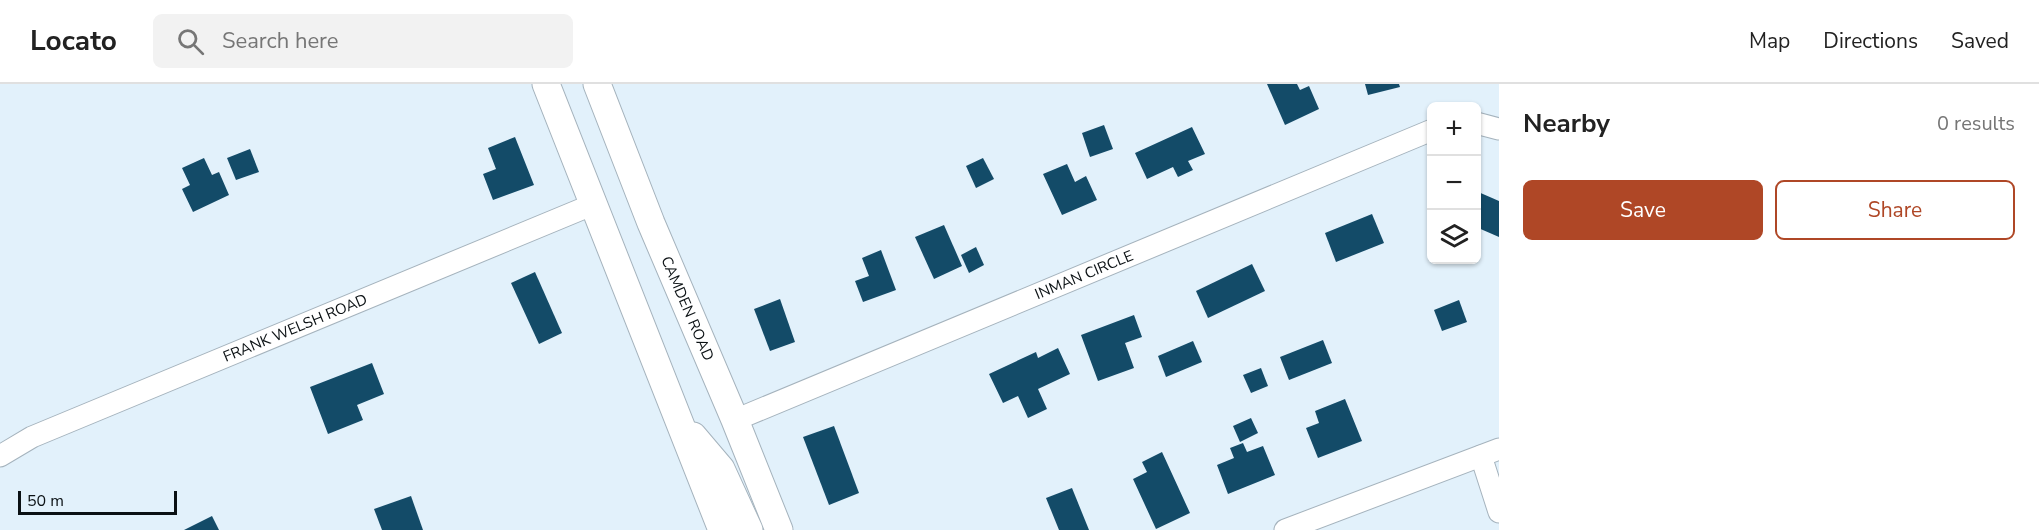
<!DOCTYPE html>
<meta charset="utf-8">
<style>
body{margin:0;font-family:"Nunito Sans",sans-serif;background:#f2f2f2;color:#222}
.controls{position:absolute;right:18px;top:18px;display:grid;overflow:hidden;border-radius:9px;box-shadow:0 2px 4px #0004}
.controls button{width:54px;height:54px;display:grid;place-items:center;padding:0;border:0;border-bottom:2px solid #e0e0e0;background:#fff;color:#222;font:30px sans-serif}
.scale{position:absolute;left:18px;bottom:15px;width:159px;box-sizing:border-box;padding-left:6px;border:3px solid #0b1114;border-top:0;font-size:16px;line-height:21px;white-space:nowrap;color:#0b1114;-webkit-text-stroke:4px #e2f1fb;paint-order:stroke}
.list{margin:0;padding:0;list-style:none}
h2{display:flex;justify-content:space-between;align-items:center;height:78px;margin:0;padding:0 24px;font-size:26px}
h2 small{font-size:20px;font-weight:400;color:#767676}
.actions{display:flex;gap:12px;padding:18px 24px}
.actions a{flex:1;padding:14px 0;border:2px solid #af4726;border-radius:9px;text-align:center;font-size:21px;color:#af4726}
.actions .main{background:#af4726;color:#fff}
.icon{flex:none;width:33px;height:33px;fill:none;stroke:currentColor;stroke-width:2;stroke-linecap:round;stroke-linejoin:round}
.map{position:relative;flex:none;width:1499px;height:446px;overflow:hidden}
header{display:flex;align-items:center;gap:36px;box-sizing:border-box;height:84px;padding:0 30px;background:#fff;border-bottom:2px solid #e0e0e0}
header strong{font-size:28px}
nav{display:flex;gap:33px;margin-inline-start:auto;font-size:21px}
.search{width:420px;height:54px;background:#f2f2f2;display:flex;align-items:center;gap:15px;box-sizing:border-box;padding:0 21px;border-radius:9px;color:#767676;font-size:22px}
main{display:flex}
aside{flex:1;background:#fff}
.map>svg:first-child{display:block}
</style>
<header>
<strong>Locato</strong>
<div class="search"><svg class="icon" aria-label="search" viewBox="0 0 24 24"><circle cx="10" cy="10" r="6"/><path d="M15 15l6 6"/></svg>Search here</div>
<nav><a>Map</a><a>Directions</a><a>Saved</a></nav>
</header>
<main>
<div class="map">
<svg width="1499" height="446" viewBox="0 0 1499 446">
<rect width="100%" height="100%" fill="#e2f1fb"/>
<g fill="#134b68">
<polygon points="1267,0 1297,0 1300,6 1309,2 1319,25 1285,41"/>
<polygon points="1365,0 1399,0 1400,3 1368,11"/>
<polygon points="1104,41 1113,65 1090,73 1082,49"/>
<polygon points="1192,43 1205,70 1188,77 1193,86 1178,93 1173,83 1147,95 1135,69"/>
<polygon points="515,53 534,101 493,116 483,90 496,85 488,64"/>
<polygon points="250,65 259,88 236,96 227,74"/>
<polygon points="204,74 212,91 219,88 229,111 193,128 182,105 190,101 182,84"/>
<polygon points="983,74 994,95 976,104 966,82"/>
<polygon points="1067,80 1075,98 1086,92 1097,116 1062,131 1043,90"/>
<polygon points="1476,107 1499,117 1499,153 1476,143"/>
<polygon points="1372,130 1384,159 1336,178 1325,149"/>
<polygon points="944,141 962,182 934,195 915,153"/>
<polygon points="976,163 984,181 969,189 961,171"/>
<polygon points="881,166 896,206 863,218 855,197 869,192 862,174"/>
<polygon points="1252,180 1265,207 1208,234 1196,207"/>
<polygon points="535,188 562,249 539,260 511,199"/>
<polygon points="780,215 795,258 770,267 754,225"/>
<polygon points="1459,216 1467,238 1442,247 1434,226"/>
<polygon points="1134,231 1142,253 1125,259 1134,284 1098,297 1081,251"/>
<polygon points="1323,256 1332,279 1289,296 1280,273"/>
<polygon points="1193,257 1202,278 1166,293 1158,272"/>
<polygon points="1058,264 1070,290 1038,305 1047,325 1028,334 1018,312 1003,319 989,290 1036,268 1038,274"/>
<polygon points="372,279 384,310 357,321 363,336 328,350 310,303"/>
<polygon points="1261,284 1268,302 1251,309 1243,291"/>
<polygon points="1345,315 1362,357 1318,374 1306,344 1319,339 1315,327"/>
<polygon points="1251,334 1258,349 1240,358 1233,342"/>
<polygon points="834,342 859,409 829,421 803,353"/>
<polygon points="1243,359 1247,368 1263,362 1275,391 1228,410 1217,381 1234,374 1230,364"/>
<polygon points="1162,368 1190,429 1156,445 1133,395 1147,388 1142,378"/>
<polygon points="1072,404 1089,446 1059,446 1046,414"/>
<polygon points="411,412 423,446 382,446 374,425"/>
<polygon points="212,432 219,446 184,446"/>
</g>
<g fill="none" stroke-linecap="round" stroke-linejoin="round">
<g stroke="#a5b3bd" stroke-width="23">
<g id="minor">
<polyline points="1476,39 1499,45"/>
<path id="s1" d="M 735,336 L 1432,46"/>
<path id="s2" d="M 0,372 L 32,353 L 594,120"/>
<polyline points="1481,372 1499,428"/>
<polyline points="1285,446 1499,365"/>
</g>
</g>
<g stroke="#a5b3bd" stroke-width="29">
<g id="major">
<polyline points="546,0 722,446"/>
<path id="s3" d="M 597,0 L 651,139 L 735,336 L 779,446"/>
<polyline points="693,352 721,385 749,446"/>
</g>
</g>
<use href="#minor" stroke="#fff" stroke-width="21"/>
<use href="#major" stroke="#fff" stroke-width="27"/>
</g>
<g text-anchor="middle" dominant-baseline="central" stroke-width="6" stroke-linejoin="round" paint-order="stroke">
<g font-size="15" fill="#0b1114" stroke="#e2f1fb">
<text stroke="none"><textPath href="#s1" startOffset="378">INMAN CIRCLE</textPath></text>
<text stroke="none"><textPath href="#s3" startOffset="242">CAMDEN ROAD</textPath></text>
<text stroke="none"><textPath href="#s2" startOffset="322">FRANK WELSH ROAD</textPath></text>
</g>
</g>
</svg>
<div class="controls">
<button>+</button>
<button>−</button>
<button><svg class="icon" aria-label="layers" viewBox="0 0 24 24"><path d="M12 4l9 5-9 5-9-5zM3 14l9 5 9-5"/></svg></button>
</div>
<div class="scale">50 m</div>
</div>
<aside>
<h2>Nearby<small>0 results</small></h2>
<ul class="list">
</ul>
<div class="actions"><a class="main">Save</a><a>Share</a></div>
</aside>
</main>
